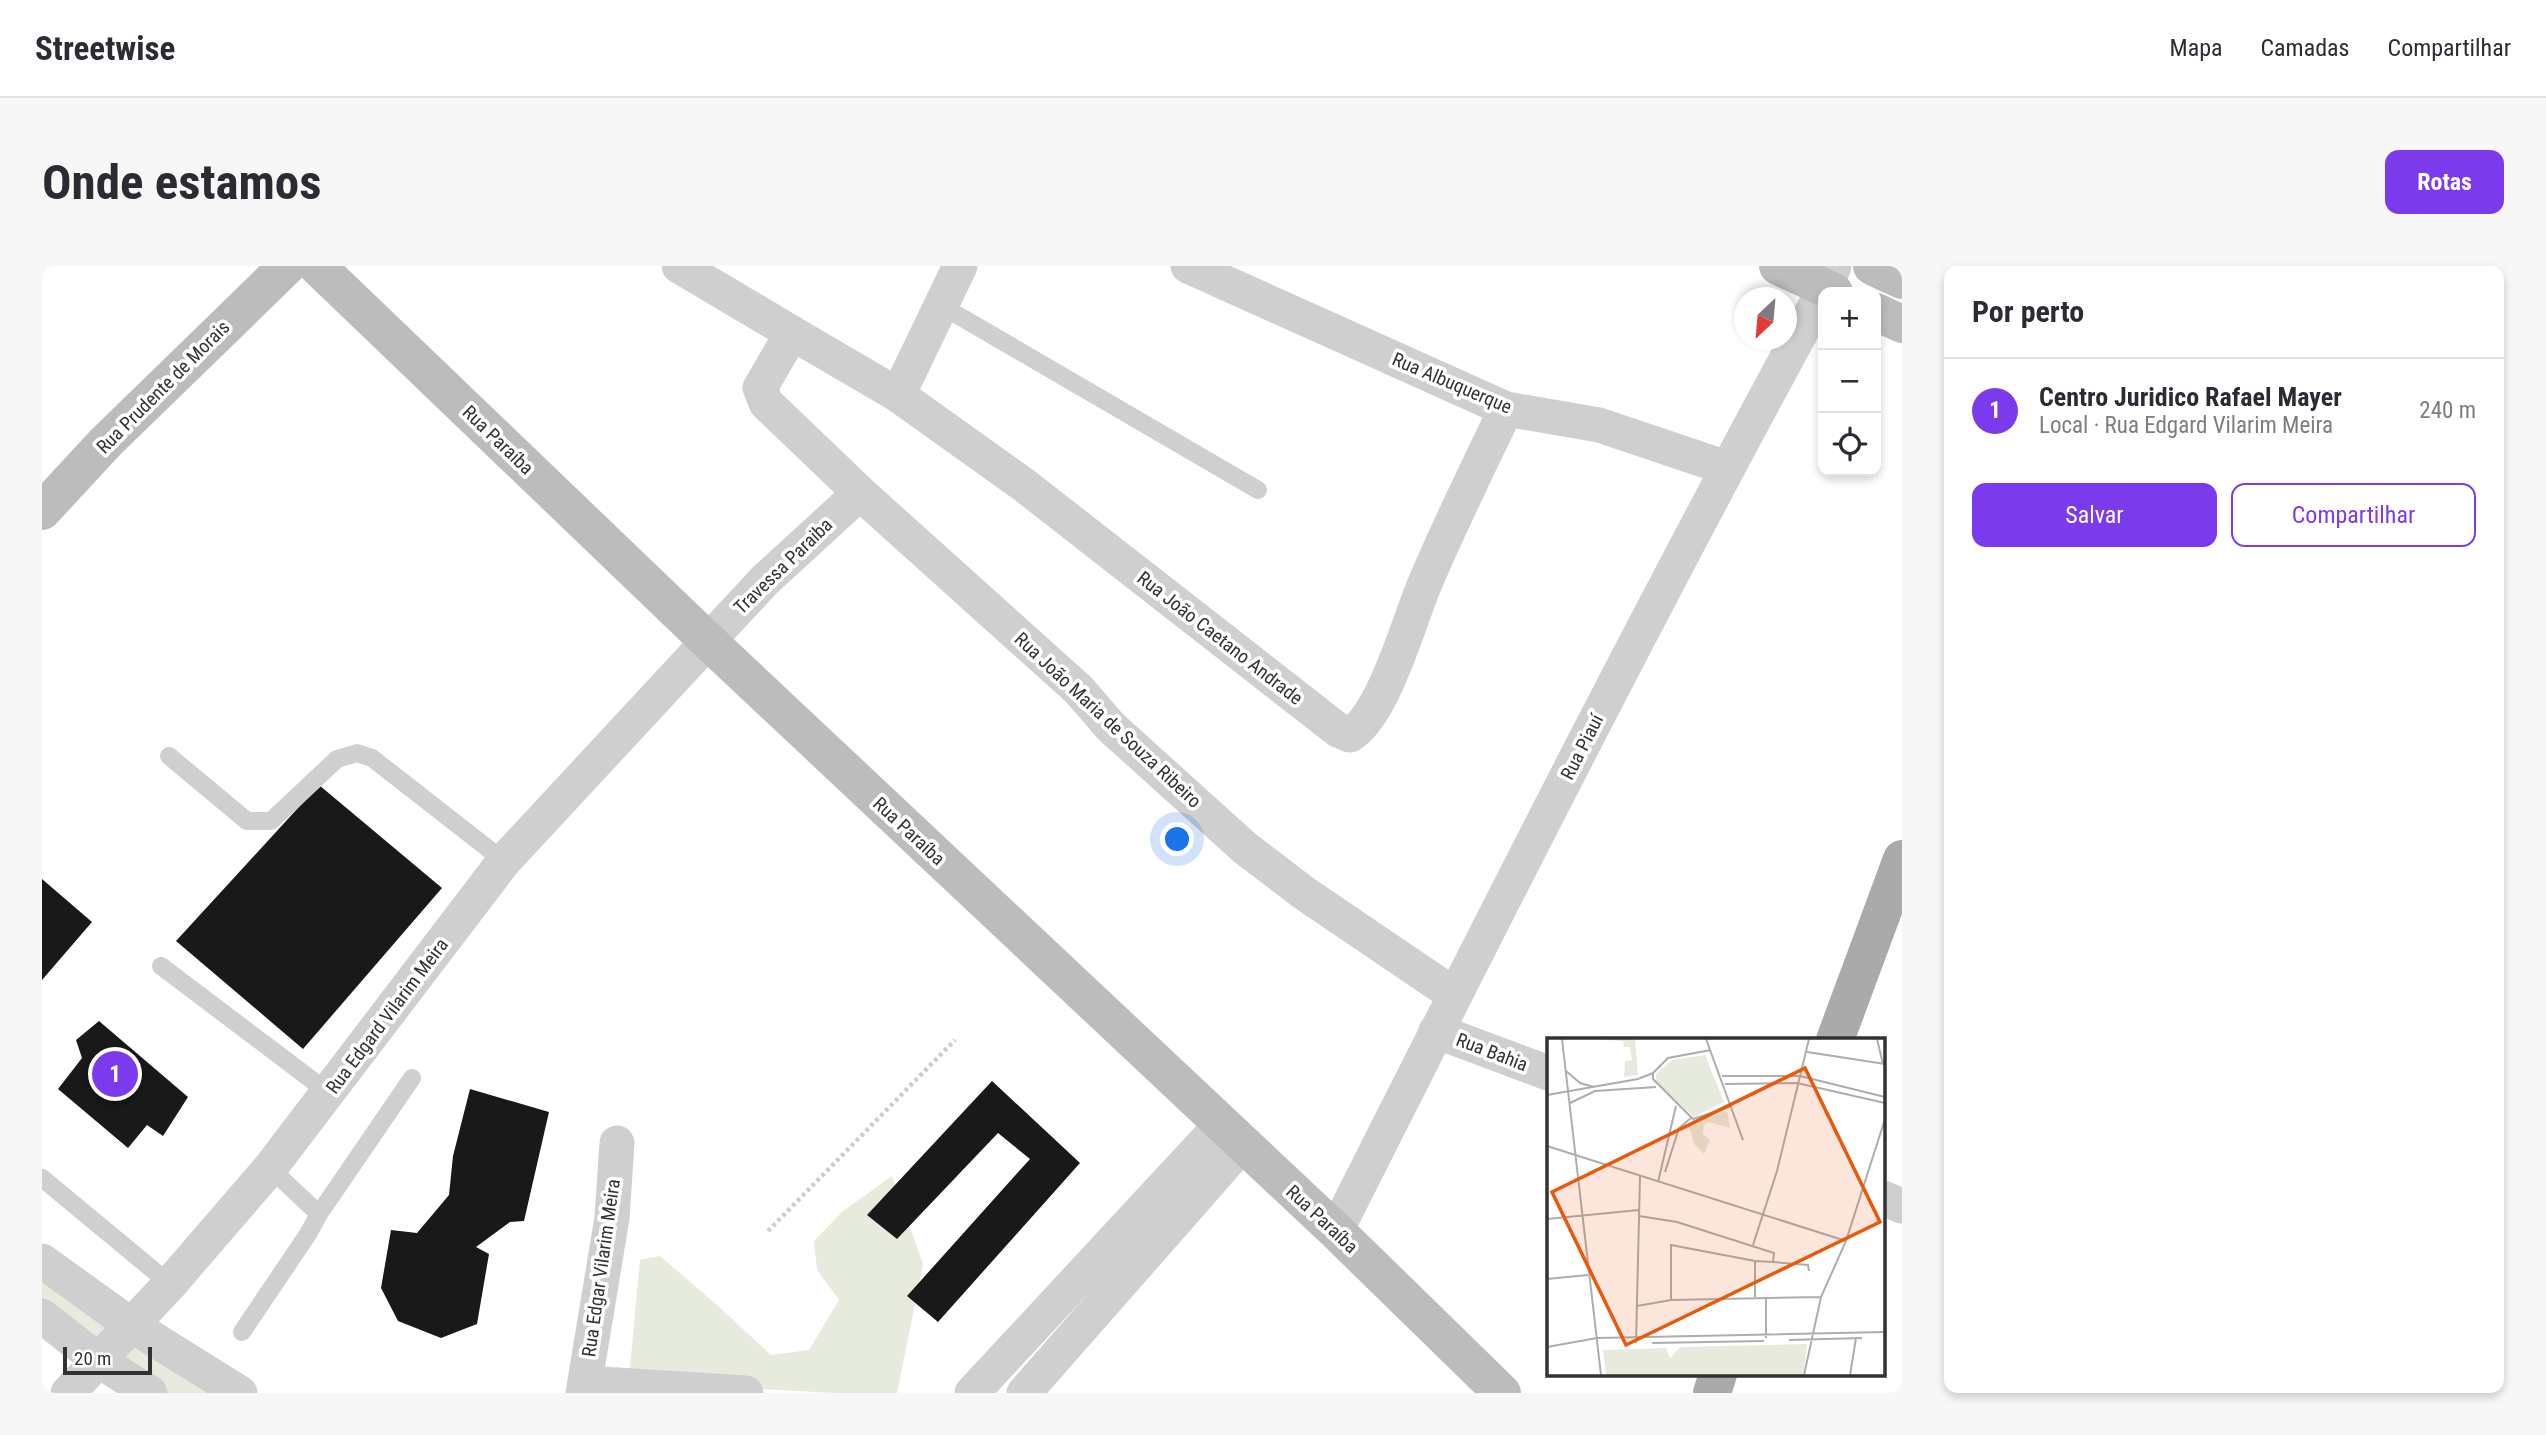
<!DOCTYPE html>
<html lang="pt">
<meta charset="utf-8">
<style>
body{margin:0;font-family:"Roboto Condensed",sans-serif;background:#f7f7f7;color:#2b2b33}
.controls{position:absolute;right:21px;top:21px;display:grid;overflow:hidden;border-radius:14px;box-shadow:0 4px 10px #0003}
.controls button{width:63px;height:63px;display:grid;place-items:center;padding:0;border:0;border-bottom:2px solid #e1e1e2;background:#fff;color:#2b2b33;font:35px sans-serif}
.compass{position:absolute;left:1692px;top:21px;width:63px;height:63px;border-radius:50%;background:#fff;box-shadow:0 4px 10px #0003;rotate:206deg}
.scale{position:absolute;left:21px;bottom:18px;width:89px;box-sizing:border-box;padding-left:7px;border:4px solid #323232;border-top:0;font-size:19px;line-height:24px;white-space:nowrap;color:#323232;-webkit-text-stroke:5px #fff;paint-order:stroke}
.you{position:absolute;left:1136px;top:574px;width:24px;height:24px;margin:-18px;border:5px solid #fff;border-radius:50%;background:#1a73e8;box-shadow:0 0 0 10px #1a73e833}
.badge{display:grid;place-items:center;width:46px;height:46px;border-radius:50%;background:#7c3aed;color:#fff;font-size:23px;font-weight:700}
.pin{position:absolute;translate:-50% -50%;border:4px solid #fff;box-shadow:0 2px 7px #0006}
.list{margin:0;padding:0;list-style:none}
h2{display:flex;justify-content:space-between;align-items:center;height:91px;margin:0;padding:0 28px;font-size:30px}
h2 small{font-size:23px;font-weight:400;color:#7c7c81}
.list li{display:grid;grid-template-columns:46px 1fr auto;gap:21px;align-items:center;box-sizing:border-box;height:105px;padding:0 28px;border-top:2px solid #e1e1e2}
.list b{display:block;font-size:26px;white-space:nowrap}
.list p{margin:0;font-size:23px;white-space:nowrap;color:#7c7c81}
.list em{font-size:23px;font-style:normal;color:#7c7c81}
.actions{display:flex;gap:14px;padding:21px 28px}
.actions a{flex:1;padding:16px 0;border:2px solid #7c3aed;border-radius:14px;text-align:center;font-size:24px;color:#7c3aed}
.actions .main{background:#7c3aed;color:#fff}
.icon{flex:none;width:38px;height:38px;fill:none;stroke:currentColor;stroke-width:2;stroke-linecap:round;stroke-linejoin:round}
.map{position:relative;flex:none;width:1860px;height:1127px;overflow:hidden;border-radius:14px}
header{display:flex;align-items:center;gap:42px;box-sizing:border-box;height:98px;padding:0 35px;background:#fff;border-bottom:2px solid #e1e1e2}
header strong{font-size:33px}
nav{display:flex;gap:38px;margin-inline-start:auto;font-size:24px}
.intro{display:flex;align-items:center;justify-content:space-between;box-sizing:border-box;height:168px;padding:0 42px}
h1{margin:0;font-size:49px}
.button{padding:18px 32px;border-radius:14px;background:#7c3aed;color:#fff;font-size:24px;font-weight:700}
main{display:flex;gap:42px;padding:0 42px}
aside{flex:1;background:#fff;border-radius:14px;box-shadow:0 4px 10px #0003}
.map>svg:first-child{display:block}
</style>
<header>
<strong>Streetwise</strong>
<nav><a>Mapa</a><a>Camadas</a><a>Compartilhar</a></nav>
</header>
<div class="intro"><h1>Onde estamos</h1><a class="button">Rotas</a></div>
<main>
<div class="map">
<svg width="1860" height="1127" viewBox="0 0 1860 1127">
<rect width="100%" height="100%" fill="#fff"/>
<g fill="#e6ebdd">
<polygon points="850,910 881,998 855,1127 792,1127 609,1117 592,1113 588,1101 598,994 618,990 675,1039 729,1089 767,1084 797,1034 775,1004 772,975 801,945"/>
<polygon points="0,1005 76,1063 58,1079 0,1033"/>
<polygon points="89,1069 186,1127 123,1127 66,1090"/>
</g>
<g fill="#191919">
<polygon points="277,519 400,622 261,783 134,675"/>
<polygon points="0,613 50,656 0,714"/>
<polygon points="57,755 146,831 121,870 105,859 86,882 16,823 40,792 34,774"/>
<polygon points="950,815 1038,897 896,1056 865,1030 988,893 956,867 855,973 825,949"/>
<polygon points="428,823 507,846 482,955 468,956 434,981 447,988 435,1058 399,1072 356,1055 339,1022 349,964 375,967 407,929 411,890"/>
</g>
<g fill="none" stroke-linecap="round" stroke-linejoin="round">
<polyline stroke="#ccc" stroke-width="4.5" stroke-dasharray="3.5 3.5" stroke-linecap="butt" points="726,965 913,774"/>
<g stroke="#cfcfcf" stroke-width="18">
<polyline points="900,40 1216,224"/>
<polyline points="127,490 205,555 229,555 295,493 315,487 330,492 462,595"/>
<polyline points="119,700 287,827"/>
<polyline points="0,912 128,1018"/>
<polyline points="277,948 370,812"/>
<polyline points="200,1066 266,968 277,948 228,902"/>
</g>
<g stroke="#cfcfcf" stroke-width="35">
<polyline points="637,0 750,67"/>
<polyline points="1146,0 1464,143 1557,159 1685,202"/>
<polyline points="856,129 918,0"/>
<path d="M 1411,728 L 1262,627 L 1203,582 L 1069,461 L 1037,424 L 818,227 L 724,137 L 718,122 L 750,67 L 856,129 L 982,219 L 1296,464 L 1308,469 C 1341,449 1366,359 1381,322 C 1406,262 1436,202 1464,143"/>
<polyline points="1394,765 1506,807"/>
<polyline points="1841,932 1860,940"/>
<path d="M 1294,965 C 1453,649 1613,333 1783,22 L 1792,0"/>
<polyline points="0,995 89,1059 198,1127"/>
<polyline points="0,1050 56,1094 108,1127"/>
<polyline points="543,1117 704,1127"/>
<polyline points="26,1127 128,1018 228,902 462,595 723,314 818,227"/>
<polyline points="541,1127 570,952 575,877"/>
<polyline points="930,1127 1179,859"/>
<polyline points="982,1127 1200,879"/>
</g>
<g stroke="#bcbcbc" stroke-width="38">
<polyline points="275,0 666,375 1294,965 1460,1127"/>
<polyline points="1736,0 1792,26"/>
<polyline points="1830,0 1860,14"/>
<polyline points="1834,46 1860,58"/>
<polyline points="0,245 64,176 245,0"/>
</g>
<g stroke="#aaa" stroke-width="38">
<polyline points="1793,774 1860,593"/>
<polyline points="1670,1127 1676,1108"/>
</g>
</g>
<g text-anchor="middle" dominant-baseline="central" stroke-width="7" stroke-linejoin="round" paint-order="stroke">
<g font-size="19" fill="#323232" stroke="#fff">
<text transform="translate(1410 117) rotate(23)">Rua Albuquerque</text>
<text transform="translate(121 121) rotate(-45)">Rua Prudente de Morais</text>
<text transform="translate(456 174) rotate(44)">Rua Paraíba</text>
<text transform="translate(741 300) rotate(-44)">Travessa Paraiba</text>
<text transform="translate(1178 372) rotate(38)">Rua João Caetano Andrade</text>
<text transform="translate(1066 454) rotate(43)">Rua João Maria de Souza Ribeiro</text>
<text transform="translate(1540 481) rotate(-63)">Rua Piauí</text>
<text transform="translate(867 565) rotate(43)">Rua Paraíba</text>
<text transform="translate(345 750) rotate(-53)">Rua Edgard Vilarim Meira</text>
<text transform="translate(1450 786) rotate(21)">Rua Bahia</text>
<text transform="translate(1280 953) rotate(43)">Rua Paraíba</text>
<text transform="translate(559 1002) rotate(-82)">Rua Edgar Vilarim Meira</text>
</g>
</g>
<g transform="translate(1505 772)">
<rect width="338" height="338" fill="#fff"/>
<path d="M 47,1 L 88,1 L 91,37 L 77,39 L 78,23 L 85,22 L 83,9 L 77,9 L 76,3 ZM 158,17 L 177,64 L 147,79 L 109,44 L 109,36 L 125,22 ZM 180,73 L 183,90 L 161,84 L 157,87 L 156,96 L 163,102 L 157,116 L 147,106 L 141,85 ZM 260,306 L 256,337 L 59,337 L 56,312 L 119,310 L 123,320 L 133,309 Z" fill="#e6ebdd"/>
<path fill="none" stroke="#adadad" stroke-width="2" d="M 15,1 L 54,337M 159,1 L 196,102M 330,1 L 336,26M 164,12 L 121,20 L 106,35 L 106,41 L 146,81 L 185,68M 260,14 L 338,26M 19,33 L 33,45 L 47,49M 175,38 L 253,38 L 338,59M 178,46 L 250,45 L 338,65M 0,57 L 91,41 L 106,35M 23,65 L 48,53 L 109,49M 0,108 L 299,203M 118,134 L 132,90 L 144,80M 111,144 L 129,68M 92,178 L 130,184 L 227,215 L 226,224 L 208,223 L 124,207 L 124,262M 0,181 L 92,172M 206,207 L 230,133 L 262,1M 208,223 L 208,259M 226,224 L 261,227 L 262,233M 0,241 L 41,237M 219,259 L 219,300M 90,268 L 124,262 L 274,259M 242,302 L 315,300M 89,305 L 93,138M 105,305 L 217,303M 0,309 L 50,300 L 338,294M 257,337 L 274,259 L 299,203 L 338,81M 303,337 L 309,300"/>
<path fill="#e8590c" fill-opacity="0.15" stroke="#e8590c" stroke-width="3.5" d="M 258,30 L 333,184 L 79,307 L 5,154 Z"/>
<rect width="338" height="338" fill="none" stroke="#323232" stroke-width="3.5"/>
</g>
</svg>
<div class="controls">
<button>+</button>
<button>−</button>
<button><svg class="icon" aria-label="locate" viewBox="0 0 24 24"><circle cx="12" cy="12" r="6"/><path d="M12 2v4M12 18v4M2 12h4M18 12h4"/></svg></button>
</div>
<svg class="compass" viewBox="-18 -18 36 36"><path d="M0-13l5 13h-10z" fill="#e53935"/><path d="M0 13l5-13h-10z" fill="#7c7c81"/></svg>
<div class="scale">20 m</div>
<div class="you"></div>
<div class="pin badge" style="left:73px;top:808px">1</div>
</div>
<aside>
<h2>Por perto<small></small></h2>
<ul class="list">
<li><span class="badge">1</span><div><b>Centro Juridico Rafael Mayer</b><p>Local · Rua Edgard Vilarim Meira</p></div><em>240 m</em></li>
</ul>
<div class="actions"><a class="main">Salvar</a><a>Compartilhar</a></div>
</aside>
</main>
